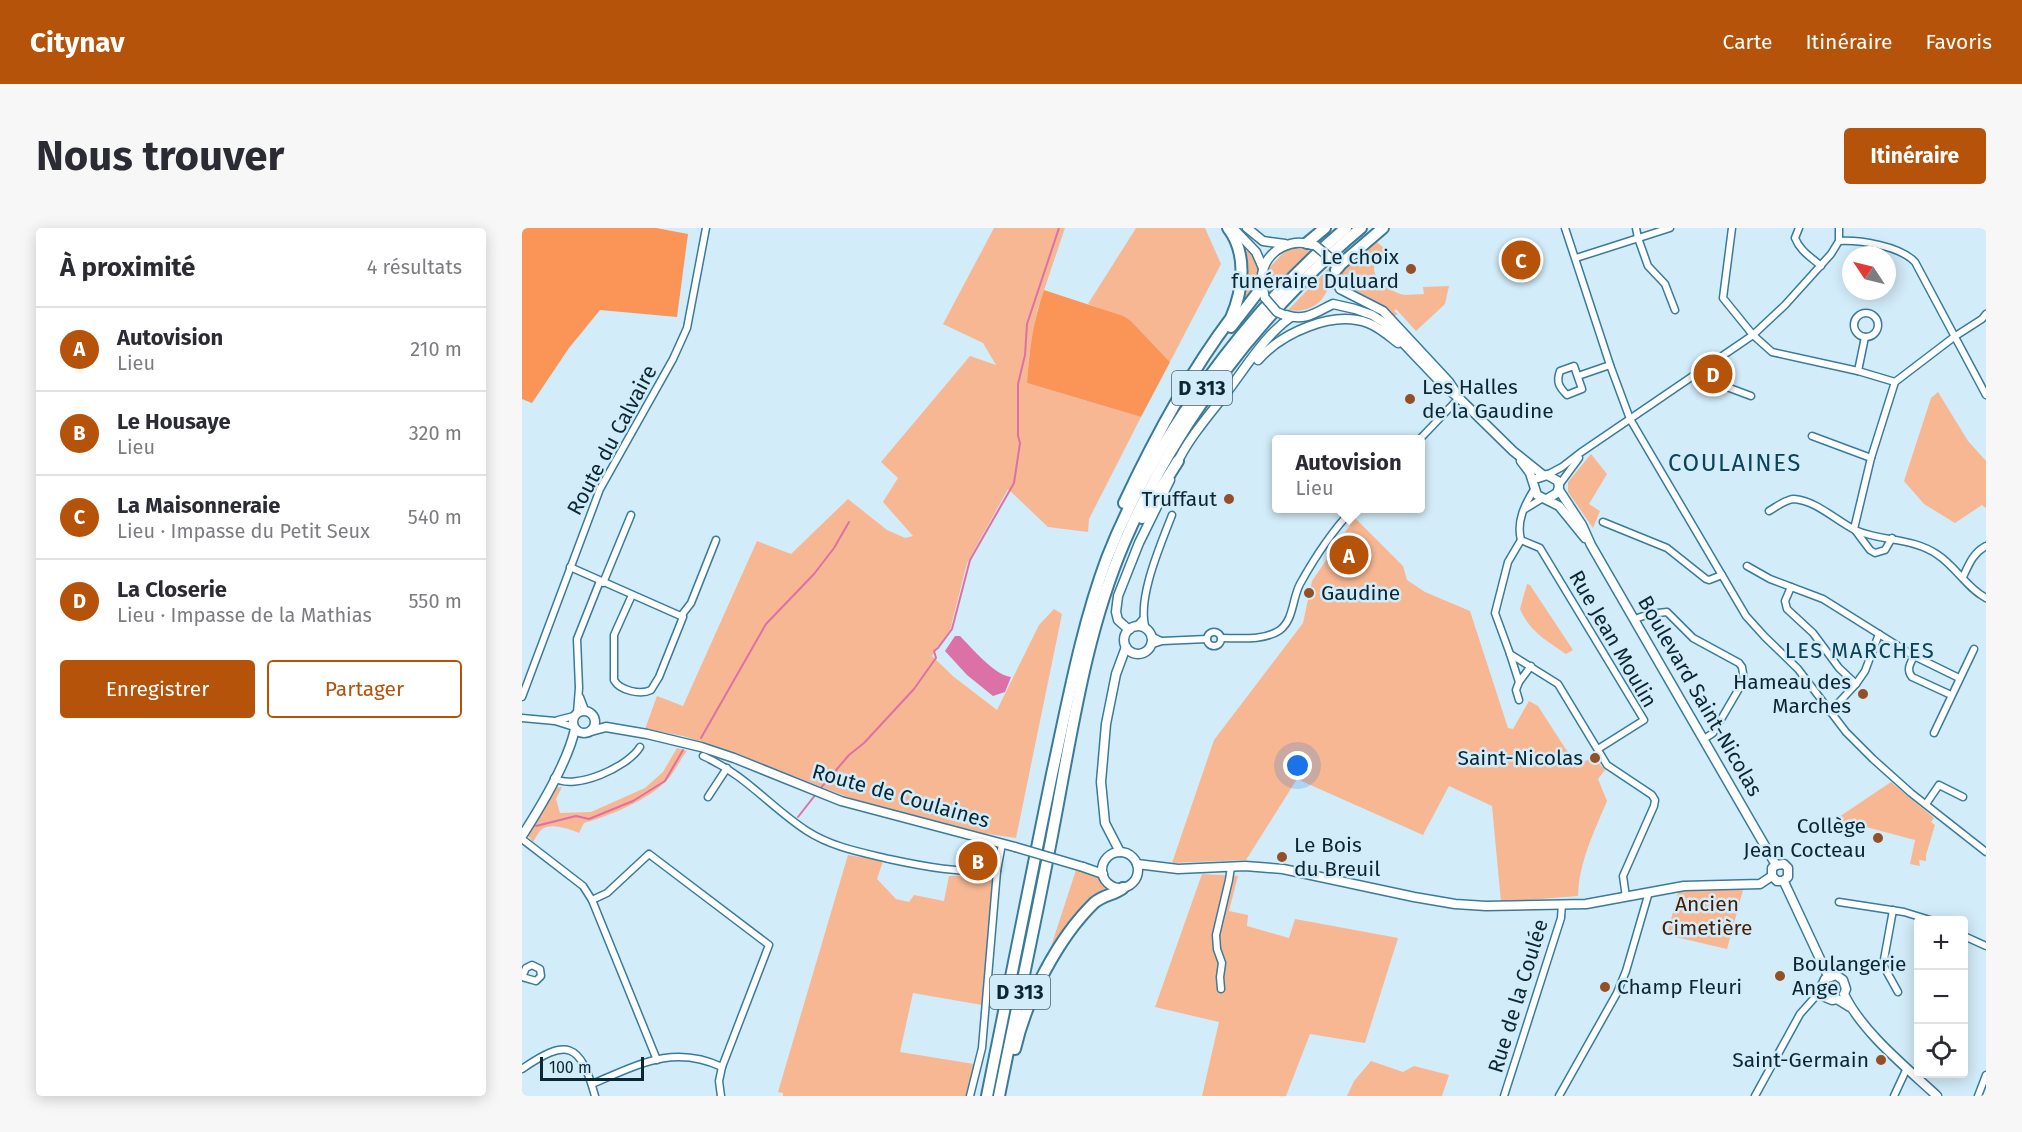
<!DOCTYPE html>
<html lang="fr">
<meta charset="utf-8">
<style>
body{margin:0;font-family:"Fira Sans",sans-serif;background:#f7f7f7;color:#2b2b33}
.controls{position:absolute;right:18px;bottom:18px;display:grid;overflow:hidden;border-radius:6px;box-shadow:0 3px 15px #0003}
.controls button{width:54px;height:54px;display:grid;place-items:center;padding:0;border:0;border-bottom:2px solid #e1e1e2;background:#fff;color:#2b2b33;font:30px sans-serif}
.compass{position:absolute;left:1320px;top:18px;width:54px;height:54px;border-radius:50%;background:#fff;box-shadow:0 3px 15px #0003;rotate:305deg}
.scale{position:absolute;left:18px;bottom:15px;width:104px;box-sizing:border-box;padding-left:6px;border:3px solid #0b2734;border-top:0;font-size:16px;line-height:21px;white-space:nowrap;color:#0b2734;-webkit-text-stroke:4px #d2ecf9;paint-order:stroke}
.you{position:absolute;left:776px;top:538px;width:21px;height:21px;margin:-15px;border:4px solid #fff;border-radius:50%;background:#1a73e8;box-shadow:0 0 0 9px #1a73e833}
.badge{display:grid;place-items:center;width:39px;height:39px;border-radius:50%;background:#b45309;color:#fff;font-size:20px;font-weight:700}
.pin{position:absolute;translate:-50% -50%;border:3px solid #fff;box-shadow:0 2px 6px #0006}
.popup{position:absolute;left:750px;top:207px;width:153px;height:78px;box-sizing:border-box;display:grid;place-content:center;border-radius:6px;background:#fff;filter:drop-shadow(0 2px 4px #0005);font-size:20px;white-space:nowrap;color:#7c7c81}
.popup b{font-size:22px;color:#2b2b33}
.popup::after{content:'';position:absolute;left:50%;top:100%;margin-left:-12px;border:12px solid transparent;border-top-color:#fff}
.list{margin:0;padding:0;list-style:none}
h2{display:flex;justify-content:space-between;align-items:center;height:78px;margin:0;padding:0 24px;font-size:26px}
h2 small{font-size:20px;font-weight:400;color:#7c7c81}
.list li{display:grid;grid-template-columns:39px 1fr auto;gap:18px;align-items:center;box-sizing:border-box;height:84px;padding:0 24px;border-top:2px solid #e1e1e2}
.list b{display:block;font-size:22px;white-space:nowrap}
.list p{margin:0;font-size:20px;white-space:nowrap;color:#7c7c81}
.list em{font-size:20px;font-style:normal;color:#7c7c81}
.actions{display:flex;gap:12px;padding:18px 24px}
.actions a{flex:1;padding:14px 0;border:2px solid #b45309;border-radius:6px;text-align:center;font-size:21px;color:#b45309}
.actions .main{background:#b45309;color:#fff}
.icon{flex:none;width:33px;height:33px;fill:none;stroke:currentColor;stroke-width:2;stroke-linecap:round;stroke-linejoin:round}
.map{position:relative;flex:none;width:1464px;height:868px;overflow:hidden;border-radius:6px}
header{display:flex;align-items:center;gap:36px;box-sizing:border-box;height:84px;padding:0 30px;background:#b45309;color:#fff}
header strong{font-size:28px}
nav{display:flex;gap:33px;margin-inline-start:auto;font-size:21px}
.intro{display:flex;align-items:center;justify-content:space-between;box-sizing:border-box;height:144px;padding:0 36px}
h1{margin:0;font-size:42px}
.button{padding:15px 27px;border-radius:6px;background:#b45309;color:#fff;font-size:21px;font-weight:700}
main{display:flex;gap:36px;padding:0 36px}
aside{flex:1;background:#fff;border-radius:6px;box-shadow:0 3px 15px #0003}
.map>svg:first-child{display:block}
</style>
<header>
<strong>Citynav</strong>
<nav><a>Carte</a><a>Itinéraire</a><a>Favoris</a></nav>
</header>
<div class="intro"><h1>Nous trouver</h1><a class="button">Itinéraire</a></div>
<main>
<aside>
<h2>À proximité<small>4 résultats</small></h2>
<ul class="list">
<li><span class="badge">A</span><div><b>Autovision</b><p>Lieu</p></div><em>210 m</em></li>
<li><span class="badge">B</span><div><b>Le Housaye</b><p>Lieu</p></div><em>320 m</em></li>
<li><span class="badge">C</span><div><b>La Maisonneraie</b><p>Lieu · Impasse du Petit Seux</p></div><em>540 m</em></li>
<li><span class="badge">D</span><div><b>La Closerie</b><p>Lieu · Impasse de la Mathias</p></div><em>550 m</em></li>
</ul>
<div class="actions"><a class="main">Enregistrer</a><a>Partager</a></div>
</aside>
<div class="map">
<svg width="1464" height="868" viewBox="0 0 1464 868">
<rect width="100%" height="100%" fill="#d2ecf9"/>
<g fill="#f7b793">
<polygon points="472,0 543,0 515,83 507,129 505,155 619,189 567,291 566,304 526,299 486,261 445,335 428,402 410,428 432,449 475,482 517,397 532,381 540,386 494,610 452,604 328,570 201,521 161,508 123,501 135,468 161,478 235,313 269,326 326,271 365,302 383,310 391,308 361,274 376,250 359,234 448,128 474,137 461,115 421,96"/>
<polygon points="614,0 683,0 699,36 648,134 609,93 566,76"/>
<path d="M 850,10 L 862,20 L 862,23 C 859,29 853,34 852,40 C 851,52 872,66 883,67 C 889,67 896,66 902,66 L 901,59 L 927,58 L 923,76 L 894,103 L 874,81 L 872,83 L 876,86 L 869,90 L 832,70 L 815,54 L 814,42 Z"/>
<polygon points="770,20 789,22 747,65 745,55 746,41 764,22"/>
<polygon points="726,22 737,35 735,58 722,77 719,77 722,25"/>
<path d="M 807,40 C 812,66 793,87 766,82 Z"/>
<polygon points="1416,164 1446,213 1464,233 1464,280 1460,277 1433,295 1402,276 1382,253 1409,170"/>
<polygon points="1069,226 1085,246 1067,276 1078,283 1071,300 1046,264 1046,254"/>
<path d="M 833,290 L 881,338 L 885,352 L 903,364 L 948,383 L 986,500 L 991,501 L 1007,473 L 1016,478 L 1043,520 L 1056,536 L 1068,531 L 1072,534 L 1075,533 L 1083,542 L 1076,551 L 1085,573 C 1072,604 1057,634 1056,668 L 979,674 L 970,578 L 927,558 L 901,607 L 775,551 L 724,632 L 650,635 L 692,512 L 781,395 L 790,353 Z"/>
<path d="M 1005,356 L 1008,357 L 1051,422 L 1044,426 C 1024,412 1008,404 998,381 Z"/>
<path d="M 155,520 L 165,523 C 157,533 152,546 143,554 C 124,573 87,588 62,595 L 57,605 C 47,601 28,594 19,602 C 16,605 13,611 11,614 L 4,605 L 32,560 L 40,559 L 34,571 L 38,585 L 69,584 L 123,560 L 141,544 Z"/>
<polygon points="1369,554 1412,590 1409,594 1413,597 1404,627 1404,633 1397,632 1398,638 1388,636 1393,612 1314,591"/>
<polygon points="326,627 361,633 355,651 374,671 387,674 392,667 422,673 427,648 464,647 472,655 460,777 391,765 378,824 452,836 444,868 261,868 261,865 256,864"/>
<polygon points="554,642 579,650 590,661 584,664 521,743"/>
<polygon points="680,646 716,648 707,683 726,687 725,698 767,710 773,691 876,710 843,815 788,806 764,868 680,868 697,794 633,779"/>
<polygon points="1181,659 1221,662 1205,721 1145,707 1157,661 1171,660 1174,662 1179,662"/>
<polygon points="849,833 881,844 892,838 927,847 920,868 825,868 832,853"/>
</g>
<g fill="#fb9457">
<polygon points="0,0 134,0 166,6 155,89 78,82 47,120 10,175 0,171"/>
<path d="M 522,62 L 601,88 L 609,93 L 648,134 L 619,189 L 505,155 C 507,124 511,93 522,62 Z"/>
</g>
<path fill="#dc71a7" d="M 433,408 L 438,408 C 450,420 472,447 489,449 L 483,464 L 471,468 L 445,447 L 423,423 Z"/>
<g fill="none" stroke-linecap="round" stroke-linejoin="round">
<g stroke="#dc71a7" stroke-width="2">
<polyline points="179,510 244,396 292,346 312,320 327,294"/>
<polyline points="297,562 327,527 342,515 392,461 414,430 412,423 416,420 430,401 448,332 492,255 498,215 496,208 496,156 503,127 505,96 537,0"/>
<polyline points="276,589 294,566"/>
<polyline points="14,598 54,588 67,591 111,573 143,553 161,522"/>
</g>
<g stroke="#397b99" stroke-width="9">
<g id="street">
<polyline points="1043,0 1088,137 1108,191 1224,388 1243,409 1276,441 1324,504 1351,531 1389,565 1464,624"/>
<polyline points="1114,0 1116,10 1126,38 1143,56 1153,82"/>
<polyline points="1210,0 1201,70 1231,107 1250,124 1336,143 1373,154"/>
<path d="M 1277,0 L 1273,10 C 1278,23 1289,29 1299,38"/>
<path d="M 1317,13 C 1339,12 1378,18 1393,34 L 1464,167"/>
<polyline points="1054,30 1148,0"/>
<circle cx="1344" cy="97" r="12"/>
<path d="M 1052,138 L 1060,161 L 1045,167 C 1037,159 1034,154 1038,143 Z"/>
<polyline points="1336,143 1343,109"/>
<polyline points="1176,145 1178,149 1229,168"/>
<polyline points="1056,148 1088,137"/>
<polyline points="1290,208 1349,230"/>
<polyline points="897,212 937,170"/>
<polyline points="1025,247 1040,239 1058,225 1231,107 1263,77 1309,26 1317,13 1317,0"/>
<polyline points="1037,257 1057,230"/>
<path d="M 1013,260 C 1003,276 994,293 999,312 L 986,334 L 973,385 L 988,426 L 1036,456 L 1085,537 L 1130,567 L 1133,572 L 1132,578 L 1101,648 L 1104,669"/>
<polyline points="1003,281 1021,270"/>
<path d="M 1247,283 C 1254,279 1264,271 1272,271 C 1295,273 1313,292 1333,302 C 1360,314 1390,309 1416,327 C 1434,339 1445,360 1464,370"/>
<polyline points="1081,294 1145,320 1184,351 1187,352 1200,347"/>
<polyline points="1332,301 1349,230 1373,154 1432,109 1460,91 1464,86"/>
<polyline points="1333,302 1348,322 1353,325 1363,322 1370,310"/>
<polyline points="999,312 1018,320 1122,492 1076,521"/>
<polyline points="1225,338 1248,351 1301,371 1392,428 1437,450"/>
<path d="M 48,339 L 161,389 L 137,449 L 129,462 C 119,467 98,463 92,452 L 92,407 L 110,367"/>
<path d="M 1441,349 C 1447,336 1451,325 1464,318"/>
<polyline points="81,355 109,287"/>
<polyline points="1269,359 1263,373 1265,381 1291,405 1317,440 1334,456"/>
<polyline points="159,388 169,375 194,312"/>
<polyline points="1113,391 1127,386 1145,384 1171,410 1217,435 1220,439 1222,452 1191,505 1182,511"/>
<polyline points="614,399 621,391"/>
<path d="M 624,401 C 614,372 639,316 650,287"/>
<circle cx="692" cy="411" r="7"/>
<polyline points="629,408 639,413"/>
<path d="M 699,410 C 717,410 742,413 758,402 C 772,391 770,371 778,356 C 793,329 810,303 832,280"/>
<polyline points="628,417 640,413 685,411"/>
<polyline points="988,426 997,454 1009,438"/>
<path d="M 1392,428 C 1388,436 1384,442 1390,449 L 1429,467"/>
<polyline points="997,454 994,462 997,472"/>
<polyline points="0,469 78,261 151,131 165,100 184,0"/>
<polyline points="58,469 63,482"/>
<polyline points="1308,484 1334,456 1343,443 1357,406"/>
<polyline points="55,485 57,460 55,411 78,353"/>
<polyline points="0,490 33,493 52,499"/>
<polyline points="36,492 52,488"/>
<polyline points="1412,505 1452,421"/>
<path d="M 181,528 C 224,547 248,579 285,603 C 310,619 338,624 367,631 C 404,639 438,645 475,643 L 480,616"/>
<path d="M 32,550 C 53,563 106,539 118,519"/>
<polyline points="186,569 205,540"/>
<polyline points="1404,576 1417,557 1441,569"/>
<polyline points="0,611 61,658 70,672 135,832"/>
<polyline points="70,672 85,665 127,626 247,717 200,839 197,853 199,868"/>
<polyline points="1317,674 1382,684 1408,692"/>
<polyline points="1371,682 1361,737 1376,764"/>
<polyline points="1442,708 1464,718"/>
<polygon points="10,737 18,741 19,748 14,753 0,749 4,740"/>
<polyline points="699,761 698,749 700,735 695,721 694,707 707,652 709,639"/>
<path d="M 0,841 C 45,810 58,814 73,868"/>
<path d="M 70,856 C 116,837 151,816 200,839"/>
<polyline points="448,868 460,820 475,643"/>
<polyline points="982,868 1039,690 1040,676"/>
<polyline points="1037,868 1095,765 1104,743 1127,664"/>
<polyline points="1233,868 1278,786 1294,768 1299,758"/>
<polyline points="1372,868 1385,840"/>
<polyline points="1456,868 1464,847"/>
</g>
</g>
<g stroke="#397b99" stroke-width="11">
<g id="secondary">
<polyline points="711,0 734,24 741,40"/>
<polyline points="725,0 741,13 763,16"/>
<polyline points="815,54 818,61 861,83 927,154 933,163"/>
<path d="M 743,70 C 741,61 738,51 741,42 C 747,21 770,10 790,17"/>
<path d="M 764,87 C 783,94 794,84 811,76 L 833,81 L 850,87 L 861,94 L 923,159 L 937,170 L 991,223 L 1021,247"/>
<path d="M 736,132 C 760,105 810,82 846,95 C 857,99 867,108 876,115"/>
<polyline points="999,233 1008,245 1015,267 1037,278 1063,310"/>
<path d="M 654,237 C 666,211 687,187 705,164 C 724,139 743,107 769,89"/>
<polyline points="1016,250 1025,247 1036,253 1037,259 1035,265 1025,271"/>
<polyline points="1037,262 1060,297 1069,317 1254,637"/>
<circle cx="616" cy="412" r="14"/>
<polyline points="608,401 606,401 596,392 594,384 596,368 617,315 648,252"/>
<circle cx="62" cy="494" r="11"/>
<polyline points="69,503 84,499 125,506 179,519 212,530 319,573 493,619"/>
<path d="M 0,608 C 18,580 46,533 53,501"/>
<polyline points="598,624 583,595 579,554 584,496 594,446 604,419"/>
<circle cx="598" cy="642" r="18"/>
<polyline points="615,636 656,641 723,638 761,641 892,669 933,676 964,678 1064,676 1162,658 1238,656 1250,648"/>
<polyline points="1254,637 1250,640 1250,648 1255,653 1261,653 1263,656 1306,748"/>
<polyline points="1254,637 1262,636 1266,640 1266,649 1261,653"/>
<polyline points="561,639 581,646"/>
<path d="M 1328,779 L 1315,771 L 1310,772 L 1303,769 L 1299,760 L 1303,751 L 1314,747 L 1321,752 L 1324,761 L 1322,766 C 1340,804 1384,839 1415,868"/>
</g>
</g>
<g stroke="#397b99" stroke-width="14">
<g id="highway">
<polyline points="785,15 803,0"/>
<polyline points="814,42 819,36 861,0"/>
<polyline points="709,99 740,59"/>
<path d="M 602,275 C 632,211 666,147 709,90 C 721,62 726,26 706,0"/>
<polyline points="620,290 656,233"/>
<path d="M 493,821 C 504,772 536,710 572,675 C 581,667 592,667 601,660"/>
<path d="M 465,868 C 487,760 508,653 530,546 C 546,473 559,400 585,330 C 631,212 727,81 824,0"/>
<path d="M 477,868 C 495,778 515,688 532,597 C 550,503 564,404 602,315 C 653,196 739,83 839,0"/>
</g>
</g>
<use href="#street" stroke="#fff" stroke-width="6"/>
<use href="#secondary" stroke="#fff" stroke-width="8"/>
<use href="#highway" stroke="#fff" stroke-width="10"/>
<g stroke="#397b99" stroke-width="11" stroke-linecap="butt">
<g id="secondary-bridge">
<polyline points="794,18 807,29 811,35"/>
<polyline points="743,70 755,84 762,87"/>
<polyline points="493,619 561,639"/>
</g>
</g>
<use href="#secondary-bridge" stroke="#fff" stroke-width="8"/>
</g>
<g fill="#944f24" stroke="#d2ecf9" stroke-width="2">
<circle cx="889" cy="41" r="6"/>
<circle cx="888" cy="171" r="6"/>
<circle cx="707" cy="271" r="6"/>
<circle cx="787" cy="365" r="6"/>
<circle cx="1341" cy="466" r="6"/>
<circle cx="1073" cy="530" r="6"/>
<circle cx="1356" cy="610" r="6"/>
<circle cx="760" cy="629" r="6"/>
<circle cx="1258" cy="748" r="6"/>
<circle cx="1083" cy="759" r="6"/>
<circle cx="1359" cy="832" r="6"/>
</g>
<g text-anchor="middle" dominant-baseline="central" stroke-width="5" stroke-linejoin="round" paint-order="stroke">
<g fill="#d2ecf9" stroke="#47626f" stroke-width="1.5">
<rect x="650" y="143" width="60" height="34" rx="4.5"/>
<rect x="468" y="747" width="60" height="34" rx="4.5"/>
</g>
<g font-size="20" font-weight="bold" fill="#0b2734">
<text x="680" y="160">D 313</text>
<text x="498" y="764">D 313</text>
</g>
<g font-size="21" fill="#0b2734" stroke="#d2ecf9" text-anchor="end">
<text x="877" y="29">Le choix<tspan x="877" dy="24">funéraire Duluard</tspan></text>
<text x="900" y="159" text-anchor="start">Les Halles<tspan x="900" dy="24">de la Gaudine</tspan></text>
<text x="695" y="271">Truffaut</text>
<text x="799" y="365" text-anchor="start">Gaudine</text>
<text x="1329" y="454">Hameau des<tspan x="1329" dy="24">Marches</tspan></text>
<text x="1061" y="530">Saint-Nicolas</text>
<text x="1344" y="598">Collège<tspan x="1344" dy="24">Jean Cocteau</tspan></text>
<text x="772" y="617" text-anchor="start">Le Bois<tspan x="772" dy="24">du Breuil</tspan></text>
<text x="1270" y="736" text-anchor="start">Boulangerie<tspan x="1270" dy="24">Ange</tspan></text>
<text x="1095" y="759" text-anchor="start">Champ Fleuri</text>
<text x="1347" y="832">Saint-Germain</text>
</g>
<g font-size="21" fill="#0b2734" stroke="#d2ecf9">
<text transform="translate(90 212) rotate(-62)">Route du Calvaire</text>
<text transform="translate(1091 411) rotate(60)">Rue Jean Moulin</text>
<text transform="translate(1178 468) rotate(60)">Boulevard Saint-Nicolas</text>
<text transform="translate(379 568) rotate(16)">Route de Coulaines</text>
<text transform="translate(996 768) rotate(-73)">Rue de la Coulée</text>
</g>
<g font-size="21" fill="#441d03" stroke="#d2ecf9">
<text x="1185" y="676">Ancien<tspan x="1185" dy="24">Cimetière</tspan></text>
</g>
<g font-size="22" letter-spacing="1.5" fill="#0c4359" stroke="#d2ecf9">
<text x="1338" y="422">LES MARCHES</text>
</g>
<g font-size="24" letter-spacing="1.5" fill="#0c4359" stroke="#d2ecf9">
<text x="1213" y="235">COULAINES</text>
</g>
</g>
</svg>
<div class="controls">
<button>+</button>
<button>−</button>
<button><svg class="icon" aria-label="locate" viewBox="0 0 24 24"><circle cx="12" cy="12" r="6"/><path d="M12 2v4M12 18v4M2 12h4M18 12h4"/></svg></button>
</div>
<svg class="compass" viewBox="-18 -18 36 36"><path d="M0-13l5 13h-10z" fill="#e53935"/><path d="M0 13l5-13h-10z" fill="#7c7c81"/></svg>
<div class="scale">100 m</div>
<div class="you"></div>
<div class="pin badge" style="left:827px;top:327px">A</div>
<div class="popup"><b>Autovision</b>Lieu</div>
<div class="pin badge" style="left:456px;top:633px">B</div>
<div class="pin badge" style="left:999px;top:32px">C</div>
<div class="pin badge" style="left:1191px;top:146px">D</div>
</div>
</main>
